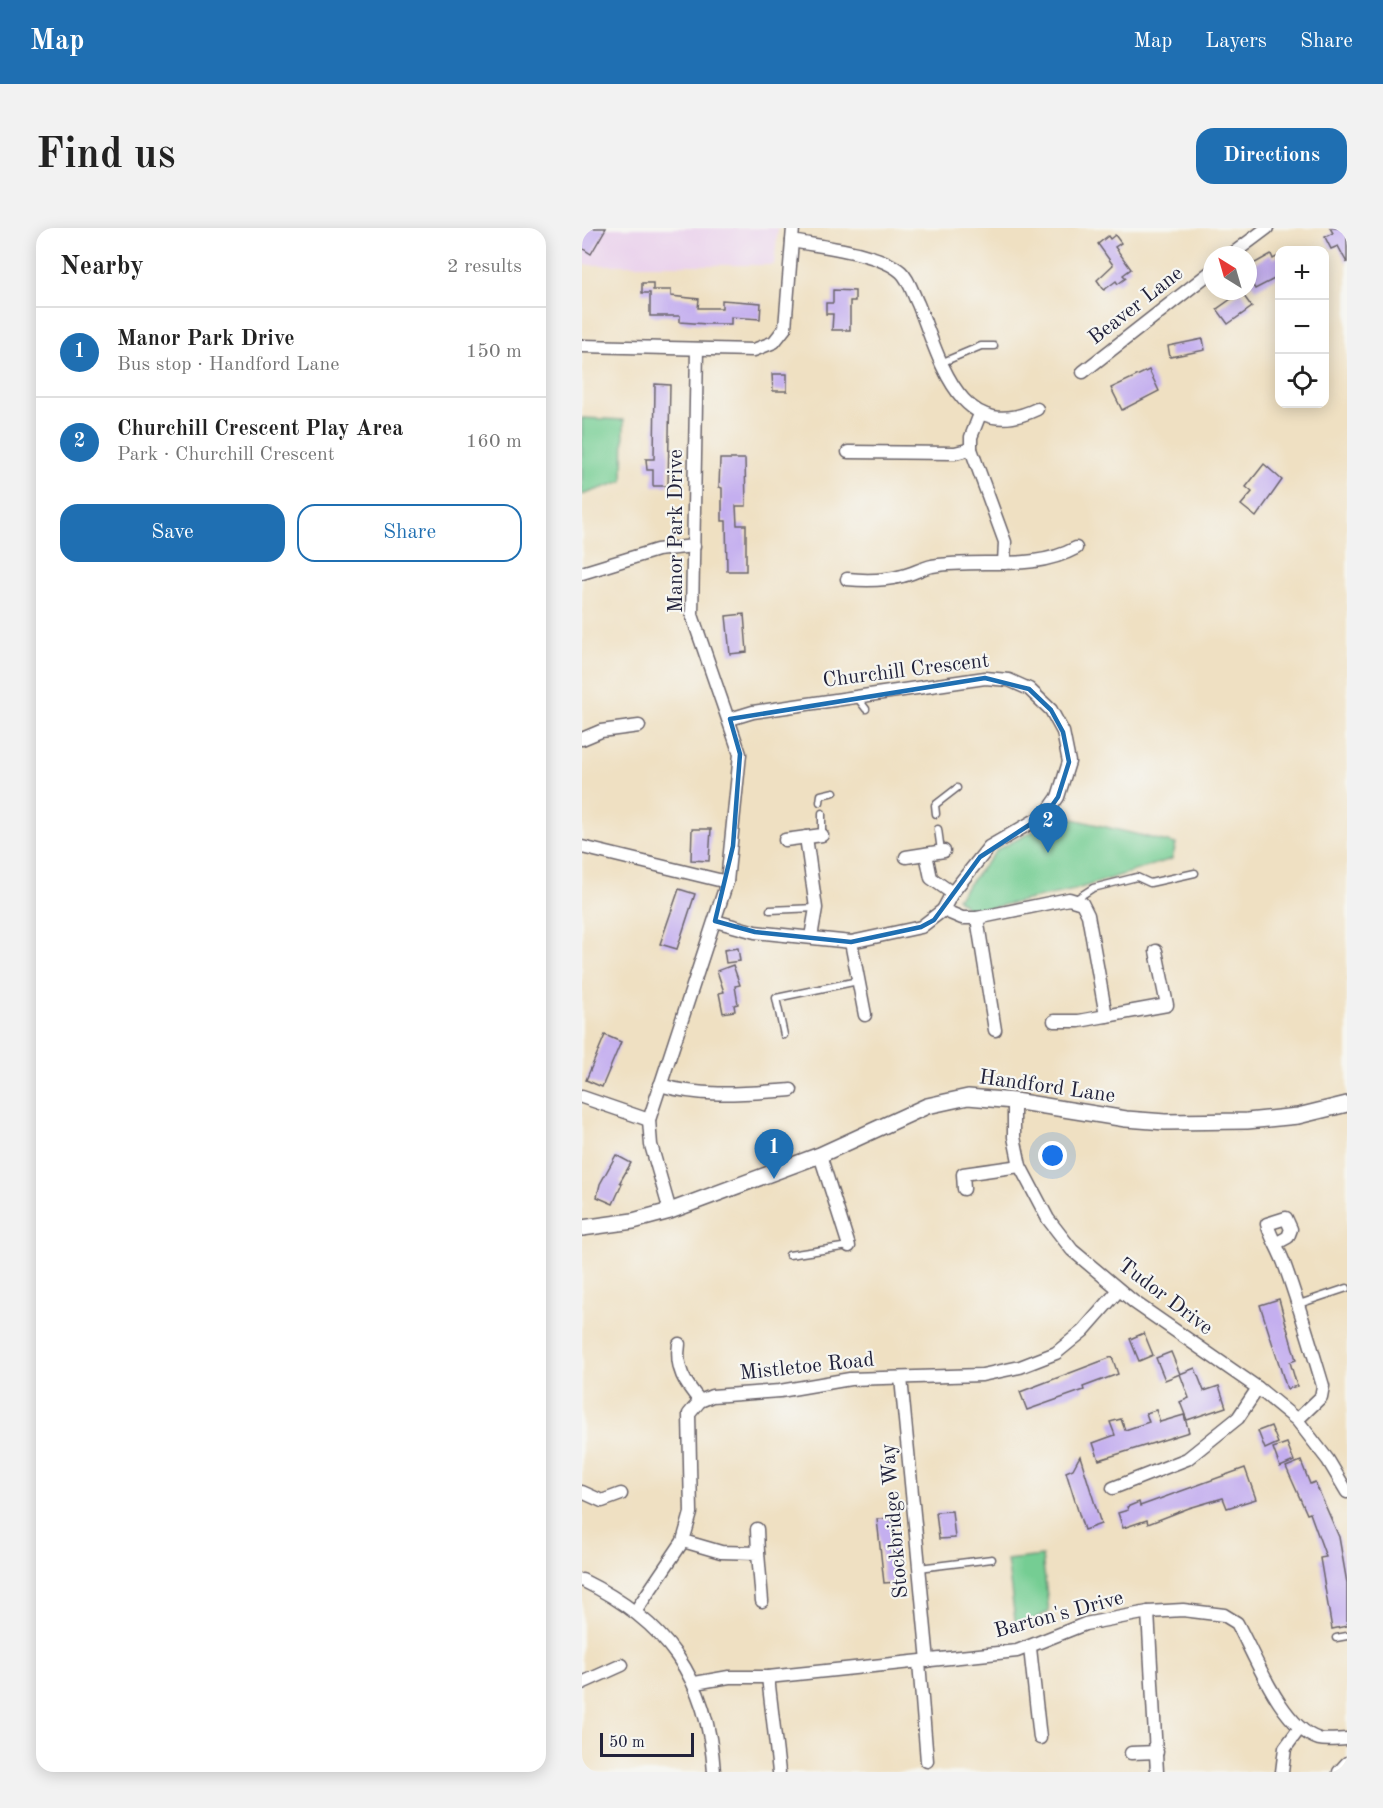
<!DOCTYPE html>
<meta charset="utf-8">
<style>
body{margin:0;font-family:"Old Standard TT",serif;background:#f2f2f2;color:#222}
.controls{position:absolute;right:18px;top:18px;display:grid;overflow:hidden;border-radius:12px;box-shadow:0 3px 15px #0003}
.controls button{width:54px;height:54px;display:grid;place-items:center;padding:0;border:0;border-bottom:2px solid #e0e0e0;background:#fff;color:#222;font:30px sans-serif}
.compass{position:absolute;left:621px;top:18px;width:54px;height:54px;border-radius:50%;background:#fff;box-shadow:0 3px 15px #0003;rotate:323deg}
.scale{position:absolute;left:18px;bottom:15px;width:94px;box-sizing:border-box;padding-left:6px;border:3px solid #22223b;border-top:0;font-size:16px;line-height:21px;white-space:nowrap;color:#22223b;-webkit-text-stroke:4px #f6f6f2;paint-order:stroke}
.you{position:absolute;left:471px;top:928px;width:21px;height:21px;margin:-15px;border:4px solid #fff;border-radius:50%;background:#1a73e8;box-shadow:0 0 0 9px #1a73e833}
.badge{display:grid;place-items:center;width:39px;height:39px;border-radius:50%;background:#1f6fb2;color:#fff;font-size:20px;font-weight:700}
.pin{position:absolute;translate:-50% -50px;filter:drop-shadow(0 2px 3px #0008)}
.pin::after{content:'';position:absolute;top:32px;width:21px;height:18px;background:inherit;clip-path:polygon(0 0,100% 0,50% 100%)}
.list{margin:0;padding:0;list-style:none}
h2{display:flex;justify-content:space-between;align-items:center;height:78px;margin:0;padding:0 24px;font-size:26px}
h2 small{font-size:20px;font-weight:400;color:#767676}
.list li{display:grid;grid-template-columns:39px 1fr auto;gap:18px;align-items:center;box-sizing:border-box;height:90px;padding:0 24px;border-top:2px solid #e0e0e0}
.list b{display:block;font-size:22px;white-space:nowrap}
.list p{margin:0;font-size:20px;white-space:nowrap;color:#767676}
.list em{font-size:20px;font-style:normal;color:#767676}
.actions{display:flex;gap:12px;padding:18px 24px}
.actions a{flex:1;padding:14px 0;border:2px solid #1f6fb2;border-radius:18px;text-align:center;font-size:21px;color:#1f6fb2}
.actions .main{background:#1f6fb2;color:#fff}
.icon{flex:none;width:33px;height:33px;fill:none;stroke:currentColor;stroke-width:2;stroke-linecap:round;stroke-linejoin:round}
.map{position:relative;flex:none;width:765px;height:1544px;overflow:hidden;border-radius:18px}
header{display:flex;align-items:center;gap:36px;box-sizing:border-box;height:84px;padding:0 30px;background:#1f6fb2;color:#fff}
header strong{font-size:28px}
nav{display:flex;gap:33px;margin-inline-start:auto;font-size:21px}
.intro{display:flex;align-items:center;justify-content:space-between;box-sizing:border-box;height:144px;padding:0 36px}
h1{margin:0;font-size:42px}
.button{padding:15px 27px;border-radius:18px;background:#1f6fb2;color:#fff;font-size:21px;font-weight:700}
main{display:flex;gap:36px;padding:0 36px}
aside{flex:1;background:#fff;border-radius:18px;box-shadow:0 3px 15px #0003}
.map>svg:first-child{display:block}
</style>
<header>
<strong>Map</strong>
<nav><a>Map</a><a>Layers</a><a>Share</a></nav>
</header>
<div class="intro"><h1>Find us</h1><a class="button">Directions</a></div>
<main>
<aside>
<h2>Nearby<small>2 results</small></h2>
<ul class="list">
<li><span class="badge">1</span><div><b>Manor Park Drive</b><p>Bus stop · Handford Lane</p></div><em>150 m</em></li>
<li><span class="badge">2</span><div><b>Churchill Crescent Play Area</b><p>Park · Churchill Crescent</p></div><em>160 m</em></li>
</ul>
<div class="actions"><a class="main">Save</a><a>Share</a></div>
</aside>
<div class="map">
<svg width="765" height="1544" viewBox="0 0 765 1544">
<rect width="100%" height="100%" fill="#f6f6f2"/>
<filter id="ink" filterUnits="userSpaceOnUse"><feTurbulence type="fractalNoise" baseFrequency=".0167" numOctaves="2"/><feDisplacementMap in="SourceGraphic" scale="12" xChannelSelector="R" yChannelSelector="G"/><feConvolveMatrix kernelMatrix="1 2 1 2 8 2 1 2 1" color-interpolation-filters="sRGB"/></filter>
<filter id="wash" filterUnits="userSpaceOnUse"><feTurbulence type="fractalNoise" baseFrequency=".008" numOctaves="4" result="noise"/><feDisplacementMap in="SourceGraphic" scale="24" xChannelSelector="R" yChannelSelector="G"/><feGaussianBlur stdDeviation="1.35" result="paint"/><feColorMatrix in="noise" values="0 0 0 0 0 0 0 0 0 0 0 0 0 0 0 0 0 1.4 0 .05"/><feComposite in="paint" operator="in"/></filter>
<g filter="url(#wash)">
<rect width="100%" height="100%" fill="#efe0c2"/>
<polygon fill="#ead1ec" points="0,0 196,0 192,37 0,37"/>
<g fill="#75cd93" stroke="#4c7867" stroke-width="1.5">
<polygon points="0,190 42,192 41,253 0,267"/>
<polygon points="475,587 594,616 590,631 492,662 389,684 375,670 416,621 448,605"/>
<polygon points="460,1328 467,1384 434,1399 425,1332"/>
</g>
<g id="blocks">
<g fill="#c4afef">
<polygon points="0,0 24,0 9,26 0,20"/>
<polygon points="748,0 765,0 765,35 756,18 749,21 743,9 751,5"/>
<polygon points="533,7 539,15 533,19 549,41 541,47 544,50 536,56 534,53 522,62 515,52 531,37 516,16 526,8 528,11"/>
<polygon points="689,26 691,31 698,27 698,48 673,61 666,49 666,39"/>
<polygon points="60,55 71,55 71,62 89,62 89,68 117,71 116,80 140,80 140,72 179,75 178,91 149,89 149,96 125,96 98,94 98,88 68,88 68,65 60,65"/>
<polygon points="251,62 273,63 273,73 268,73 268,102 250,102 251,86 244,86 244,75 251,75"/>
<polygon points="659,64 670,79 646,96 635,81"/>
<polygon points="621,111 623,122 588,129 586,118"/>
<polygon points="567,142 577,163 540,182 529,160"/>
<polygon points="190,146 205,146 205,163 191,163"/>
<polygon points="73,156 88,157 86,258 71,258 71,242 65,242 64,231 72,231"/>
<polygon points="138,231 163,231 164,278 154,278 155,297 164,297 164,343 145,343 144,293 140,293 140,260 137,259"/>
<polygon points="682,236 700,252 674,289 659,277 670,264 664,259"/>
<polygon points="162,386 165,424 148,426 144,388"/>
<polygon points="110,601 129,601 127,633 109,632"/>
<polygon points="97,661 113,666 95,721 78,716"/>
<polygon points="156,720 158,733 144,735 142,722"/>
<polygon points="151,737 158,757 153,758 156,776 152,777 153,783 141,785 137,765 142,764 135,743"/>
<polygon points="23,807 39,814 20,859 4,852"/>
<polygon points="34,927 49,935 38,954 40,956 31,976 15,969 18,956"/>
<polygon points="697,1071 714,1132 708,1134 715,1158 705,1161 678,1077"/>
<polygon points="562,1105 571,1127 557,1133 548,1111"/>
<polygon points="589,1124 598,1146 583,1152 574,1130"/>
<polygon points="530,1129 536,1146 501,1159 502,1162 445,1182 438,1164"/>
<polygon points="613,1140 622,1163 637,1158 644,1179 605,1192 598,1174 607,1170 598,1146"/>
<polygon points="574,1182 578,1194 602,1187 607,1204 517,1232 511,1215 533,1207 528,1194 539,1191 543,1202 567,1194 564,1185"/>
<polygon points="689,1198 696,1215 683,1221 676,1203"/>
<polygon points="705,1215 712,1233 698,1239 691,1220"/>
<polygon points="498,1228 519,1296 502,1302 484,1244 491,1241"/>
<polygon points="719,1233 728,1256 733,1254 757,1309 765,1355 765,1398 750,1401 738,1330 744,1329 728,1285 725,1286 704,1239"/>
<polygon points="663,1240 674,1271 645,1280 641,1270 607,1280 566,1296 565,1292 541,1300 536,1285 546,1282 545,1279 557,1274 558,1278"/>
<polygon points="370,1283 373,1310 357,1311 354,1284"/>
<polygon points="310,1290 316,1354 302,1355 295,1291"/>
</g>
</g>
</g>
<g filter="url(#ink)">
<use href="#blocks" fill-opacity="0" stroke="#6a646a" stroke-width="1.5"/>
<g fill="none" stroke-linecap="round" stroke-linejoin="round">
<g stroke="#6a646a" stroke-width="9">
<g id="service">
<polyline points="361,134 399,118 412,118"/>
<polyline points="274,468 284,481"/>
<polyline points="238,574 239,567 252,564"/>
<polyline points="354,586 353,577 375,560"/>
<polyline points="356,601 359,623"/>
<polyline points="240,607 240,585"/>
<polyline points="494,671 511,660 555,649 568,655 613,645"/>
<polyline points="188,682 234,680"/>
<polyline points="202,807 194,770 276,753"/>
<polyline points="207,1027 267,1018"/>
<polyline points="717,1076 765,1060"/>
<polyline points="337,1340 410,1331"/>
<polyline points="754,1410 765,1408"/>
</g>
</g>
<g stroke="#6a646a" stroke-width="15">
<g id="minor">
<path d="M 210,13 C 240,19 296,24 319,44 C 327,51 331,66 336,76 C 358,130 377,218 455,181"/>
<polyline points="649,27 685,0"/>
<polyline points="0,118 172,122 192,114 203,100 211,0"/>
<polyline points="501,144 630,43"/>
<polyline points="398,186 389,209 389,221 423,314 422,335"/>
<polyline points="266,224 373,225 389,221"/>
<polyline points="0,345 75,322 112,318"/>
<path d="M 265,351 C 284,353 301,353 320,348 C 330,346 340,340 350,338 C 399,330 450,344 494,320"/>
<polyline points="0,511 19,503 57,498"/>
<polyline points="224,609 234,680 229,709"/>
<polyline points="203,612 240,607"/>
<polyline points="0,619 145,654"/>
<polyline points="344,626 349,650 370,665"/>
<polyline points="324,629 362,623"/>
<polyline points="361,682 380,690 395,690 487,671 500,675 506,687 524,788 585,777 574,723"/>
<polyline points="395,690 413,802"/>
<polyline points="133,693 173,704 269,714 339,699 361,682 370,665 407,619 464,586 476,569 487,534 481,504 469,482 447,461 427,452 403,450 171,484 148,491"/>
<polyline points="269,714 283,787"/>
<polyline points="472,793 497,793 524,788"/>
<path d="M 78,857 C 121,870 165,865 209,862"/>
<polyline points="0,869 67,892"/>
<polyline points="432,873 432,909 438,938 466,991 490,1022 552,1074 676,1160 715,1192 746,1232 765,1264"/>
<polyline points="238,927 267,1018"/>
<polyline points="382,961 381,946 438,938"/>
<polyline points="88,983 69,917 67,892 145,654 158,526 110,387 115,121"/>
<path d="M 695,1015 L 706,1009 L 709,1001 L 704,990 L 685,996 C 689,1010 698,1023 703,1038 C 717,1077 729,1118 741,1158 L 739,1169 L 715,1192"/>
<path d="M 97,1116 C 93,1141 103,1155 118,1173"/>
<polyline points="319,1150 346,1433"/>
<polyline points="531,1260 605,1231 656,1190 676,1160"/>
<polyline points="0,1264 20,1273 39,1266"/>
<polyline points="175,1301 176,1325"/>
<polyline points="101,1313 139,1324 176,1325 180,1373"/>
<path d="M 0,1352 C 84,1393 126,1450 132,1544"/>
<polyline points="53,1384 101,1313 109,1285 107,1186 118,1173 130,1168 198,1163 268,1151 400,1147 438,1139 474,1125 501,1103 537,1062"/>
<polyline points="566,1384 575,1544"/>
<polyline points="448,1420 458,1510"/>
<polyline points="337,1434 345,1533"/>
<polyline points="186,1449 197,1544"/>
<polyline points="0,1455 40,1437"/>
<path d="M 113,1455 L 147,1449 L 186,1449 L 435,1423 L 503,1396 L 566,1384 L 601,1382 L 642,1387 L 655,1395 C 673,1428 700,1500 737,1511 C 745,1513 757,1511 765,1511"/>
<polyline points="549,1525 575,1524"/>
<polyline points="700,1544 703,1520 717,1501"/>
<polyline points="757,1544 765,1535"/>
</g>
</g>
<g stroke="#6a646a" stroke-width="18">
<polyline id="tertiary" points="0,1000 51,993 88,983 238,927 345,878 386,869 432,873 544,891 583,894 665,893 716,888 765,876"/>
</g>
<use href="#service" stroke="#fff" stroke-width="6"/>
<use href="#minor" stroke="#fff" stroke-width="12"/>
<use href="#tertiary" stroke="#fff" stroke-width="15"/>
</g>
</g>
<path fill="none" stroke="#1f6fb2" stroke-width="4.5" stroke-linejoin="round" d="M 403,450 L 447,461 L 469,482 L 481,504 L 487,534 L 476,569 L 464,586 L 398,629 L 352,692 L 339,699 L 269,714 L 173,704 L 133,693 L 151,618 L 158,526 L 148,491 Z"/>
<g text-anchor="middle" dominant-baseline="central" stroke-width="4.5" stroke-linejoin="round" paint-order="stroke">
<g font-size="21" fill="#22223b" stroke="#f6f6f2">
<text transform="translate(554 78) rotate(-38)">Beaver Lane</text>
<text transform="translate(94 303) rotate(-90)">Manor Park Drive</text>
<text transform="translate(324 443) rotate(-7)">Churchill Crescent</text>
<text transform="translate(465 859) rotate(8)">Handford Lane</text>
<text transform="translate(583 1069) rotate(37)">Tudor Drive</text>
<text transform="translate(225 1139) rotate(-6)">Mistletoe Road</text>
<text transform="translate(313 1293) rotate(-95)">Stockbridge Way</text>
<text transform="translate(477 1387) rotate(-15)">Barton's Drive</text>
</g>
</g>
</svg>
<div class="controls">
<button>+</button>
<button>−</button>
<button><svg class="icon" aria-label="locate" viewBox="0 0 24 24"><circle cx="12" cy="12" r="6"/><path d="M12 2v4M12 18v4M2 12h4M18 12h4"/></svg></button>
</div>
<svg class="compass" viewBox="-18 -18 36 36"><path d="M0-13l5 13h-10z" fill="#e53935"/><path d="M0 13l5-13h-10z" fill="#767676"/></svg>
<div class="scale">50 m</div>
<div class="you"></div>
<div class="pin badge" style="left:192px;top:951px">1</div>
<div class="pin badge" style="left:466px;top:625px">2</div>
</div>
</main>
